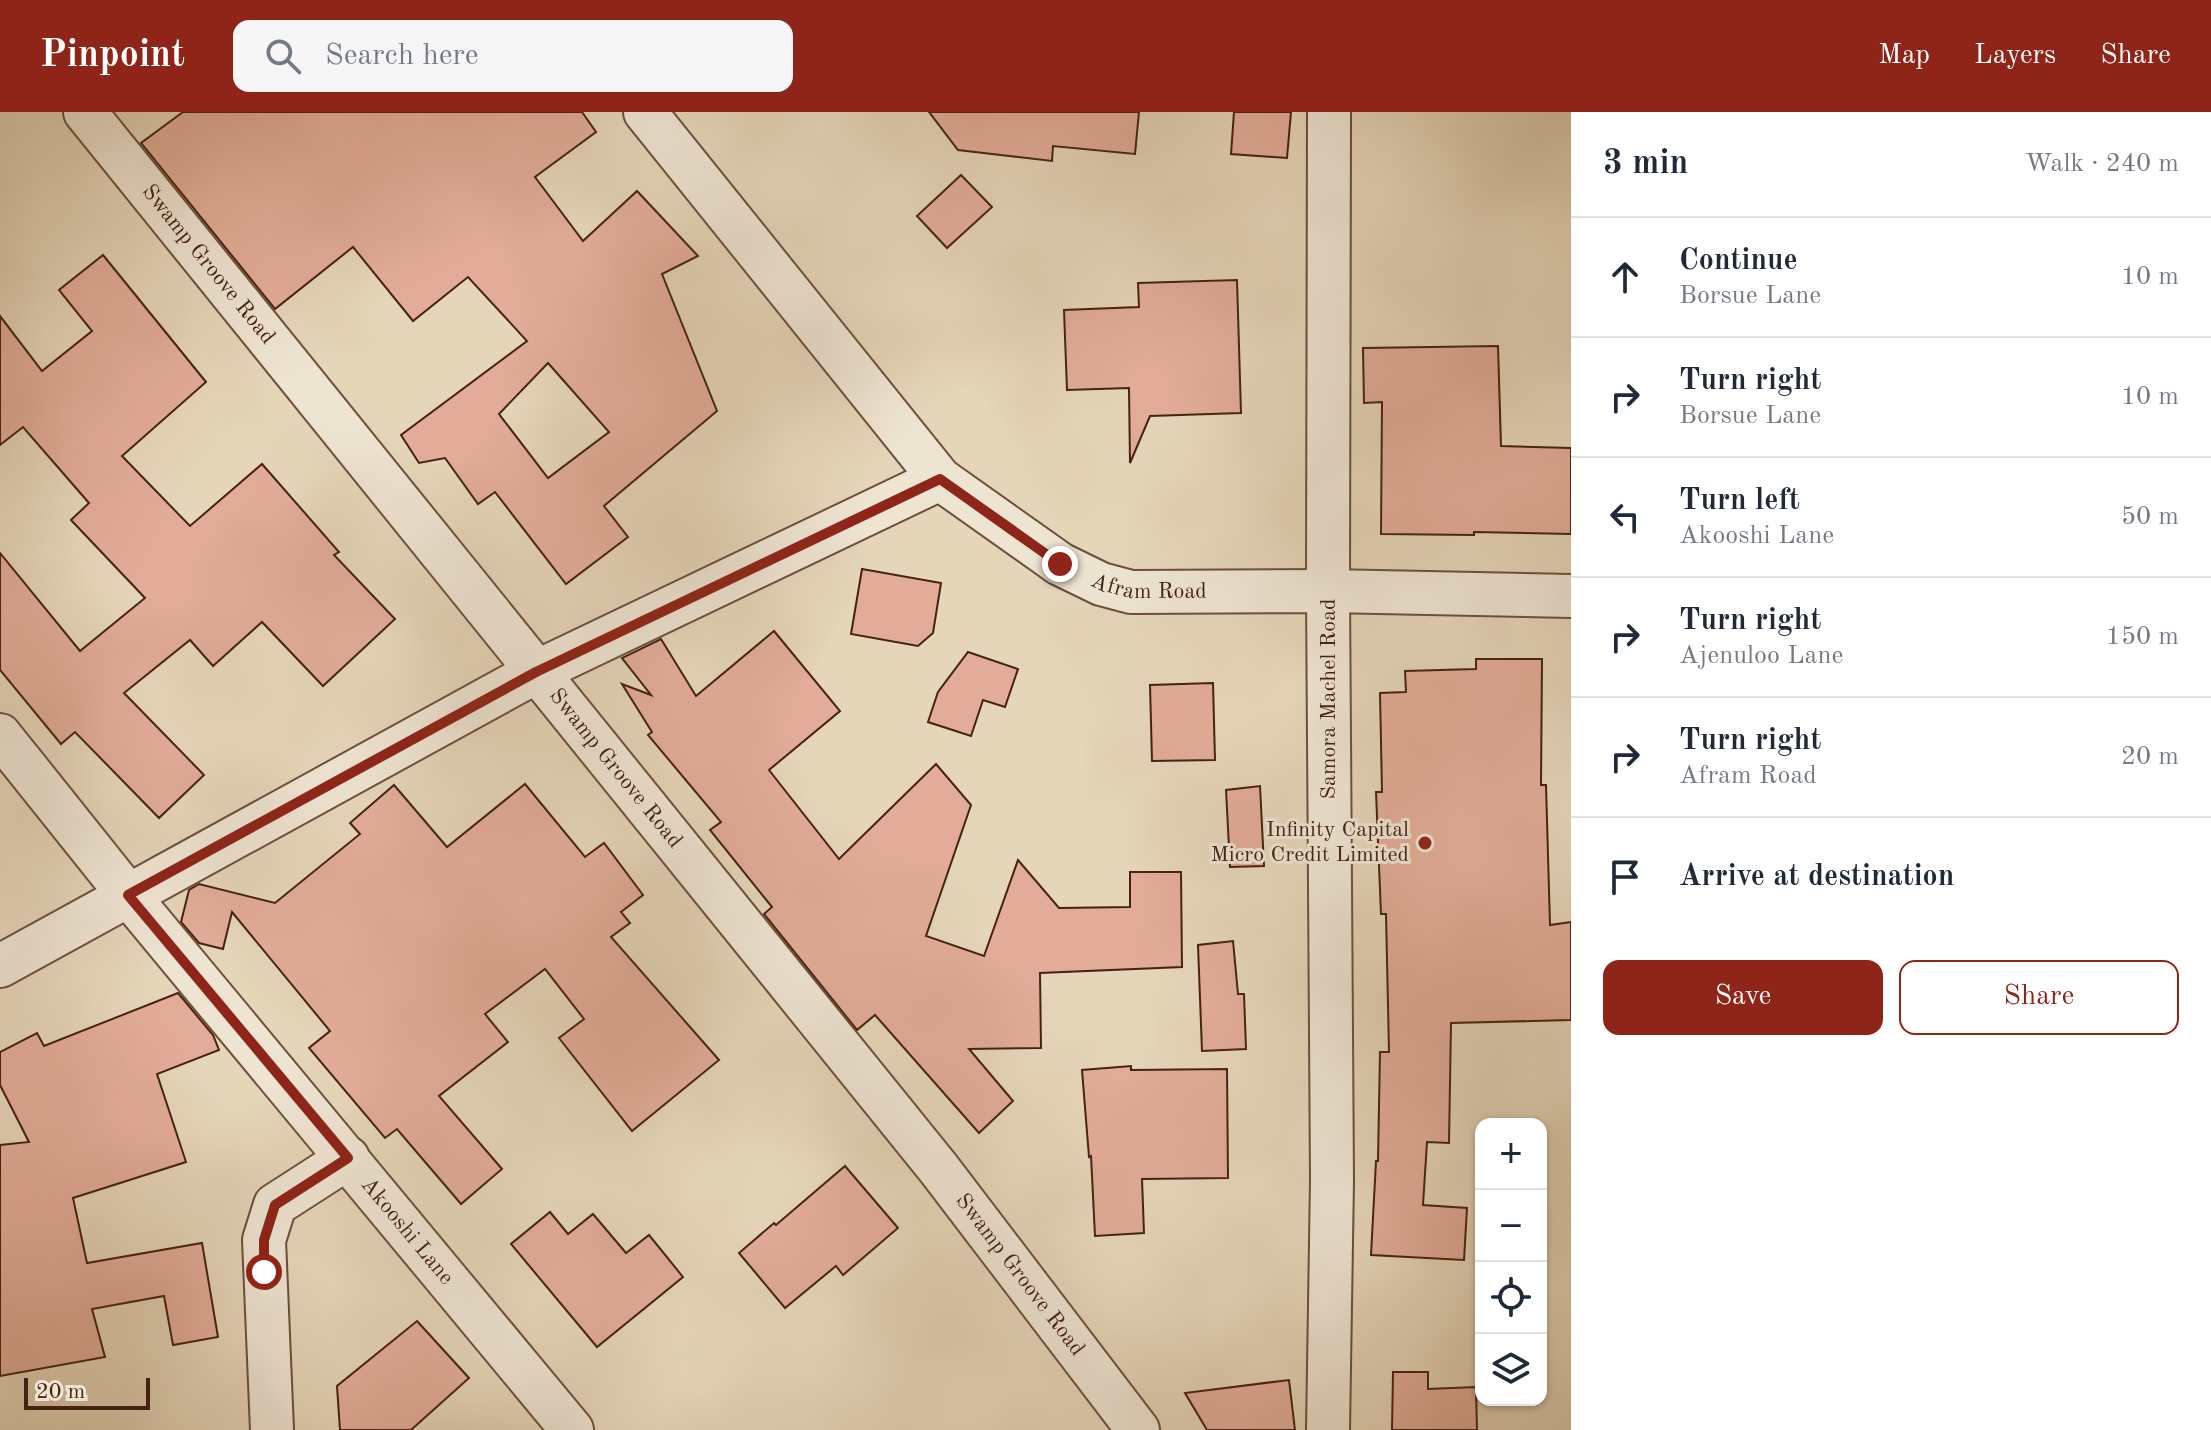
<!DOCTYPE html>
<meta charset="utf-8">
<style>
body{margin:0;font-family:"Old Standard TT",serif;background:#f6f6f7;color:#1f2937}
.controls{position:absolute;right:24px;bottom:24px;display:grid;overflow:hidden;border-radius:16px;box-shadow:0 2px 6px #0004}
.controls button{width:72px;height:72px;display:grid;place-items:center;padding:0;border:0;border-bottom:2px solid #e0e1e3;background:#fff;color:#1f2937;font:40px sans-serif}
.scale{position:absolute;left:24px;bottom:20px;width:126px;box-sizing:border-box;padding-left:8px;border:4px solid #452211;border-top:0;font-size:22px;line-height:28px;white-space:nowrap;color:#452211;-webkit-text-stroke:6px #eee4d2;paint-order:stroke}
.stop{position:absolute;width:24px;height:24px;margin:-18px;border:6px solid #8f2418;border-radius:50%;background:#fff}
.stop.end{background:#8f2418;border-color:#fff;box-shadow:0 2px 8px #0008}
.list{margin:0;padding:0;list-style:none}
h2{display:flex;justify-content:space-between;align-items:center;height:104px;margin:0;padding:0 32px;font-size:34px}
h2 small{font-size:26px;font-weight:400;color:#747a83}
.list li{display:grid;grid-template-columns:52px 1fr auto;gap:24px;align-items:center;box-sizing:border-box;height:120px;padding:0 32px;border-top:2px solid #e0e1e3}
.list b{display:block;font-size:30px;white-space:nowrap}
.list p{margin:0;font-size:26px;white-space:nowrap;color:#747a83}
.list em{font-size:26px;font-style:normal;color:#747a83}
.actions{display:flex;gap:16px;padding:24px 32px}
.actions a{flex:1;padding:18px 0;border:2px solid #8f2418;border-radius:16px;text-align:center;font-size:28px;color:#8f2418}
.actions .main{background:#8f2418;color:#fff}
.icon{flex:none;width:44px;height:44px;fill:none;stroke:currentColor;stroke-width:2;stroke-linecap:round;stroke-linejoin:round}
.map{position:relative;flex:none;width:1571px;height:1318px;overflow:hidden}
header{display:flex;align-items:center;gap:48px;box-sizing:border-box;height:112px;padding:0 40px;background:#8f2418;color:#fff}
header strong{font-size:38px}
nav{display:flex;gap:44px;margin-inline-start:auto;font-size:28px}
.search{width:560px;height:72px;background:#f6f6f7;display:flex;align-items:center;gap:20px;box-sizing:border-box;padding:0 28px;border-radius:16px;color:#747a83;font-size:30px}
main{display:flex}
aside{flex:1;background:#fff}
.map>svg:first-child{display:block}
</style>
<header>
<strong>Pinpoint</strong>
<div class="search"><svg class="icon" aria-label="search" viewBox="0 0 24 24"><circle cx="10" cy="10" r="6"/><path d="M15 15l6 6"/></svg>Search here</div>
<nav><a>Map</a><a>Layers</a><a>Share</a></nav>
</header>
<main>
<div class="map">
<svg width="1571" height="1318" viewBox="0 0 1571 1318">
<rect width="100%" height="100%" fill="#e5d5b9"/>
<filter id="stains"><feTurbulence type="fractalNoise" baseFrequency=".0025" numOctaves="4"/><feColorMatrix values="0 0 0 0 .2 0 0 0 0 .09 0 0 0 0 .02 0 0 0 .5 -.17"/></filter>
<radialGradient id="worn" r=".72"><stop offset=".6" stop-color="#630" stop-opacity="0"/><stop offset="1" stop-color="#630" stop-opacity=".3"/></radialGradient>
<g fill="#e2ac98" stroke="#452211" stroke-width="2" fill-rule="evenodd">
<path d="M 183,0 L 582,0 L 596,20 L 535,65 L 583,129 L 637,79 L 698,144 L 662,162 L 717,299 L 604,394 L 628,425 L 566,472 L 495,380 L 478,392 L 445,346 L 419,351 L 401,323 L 527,229 L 468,165 L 413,209 L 353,135 L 275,197 L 141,31 ZM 548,251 L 609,320 L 548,366 L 499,302 Z"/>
<polygon points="929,0 1139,0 1135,42 1053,34 1052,49 958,38"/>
<polygon points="1234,0 1291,0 1287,46 1231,42"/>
<polygon points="961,63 992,95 947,136 917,104"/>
<polygon points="103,143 206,270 122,344 190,414 262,352 339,440 334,443 395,507 323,574 262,510 213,554 190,528 124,581 204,663 159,706 75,620 61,632 0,558 0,441 80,539 145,486 71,408 89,391 23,315 0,333 0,204 42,259 92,219 59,178"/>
<polygon points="1237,168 1241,301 1150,304 1130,351 1129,276 1067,278 1064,198 1139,195 1138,171"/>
<polygon points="1498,234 1501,334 1571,336 1571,422 1474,420 1474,423 1381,422 1382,290 1364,291 1363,236"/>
<polygon points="862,457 941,471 933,521 918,534 851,522"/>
<polygon points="774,519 840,599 769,658 839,747 936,652 971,693 926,824 984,844 1018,748 1059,796 1130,795 1130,760 1181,760 1182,855 1040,861 1041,936 969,937 1013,989 979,1021 875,903 857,918 764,802 772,795 710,718 721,710 648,623 652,620 622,572 651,583 622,546 661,527 696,584"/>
<polygon points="968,540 1018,557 1005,595 983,588 971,624 928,610 938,580"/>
<polygon points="1476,547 1542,547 1541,673 1546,673 1550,813 1571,810 1571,908 1451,911 1449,1031 1427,1030 1423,1093 1467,1096 1464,1148 1371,1143 1376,1049 1378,1049 1380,940 1389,940 1386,802 1381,802 1376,680 1382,680 1380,581 1406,580 1405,559 1476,557"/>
<polygon points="1213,571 1215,648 1152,649 1150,573"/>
<polygon points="525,672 585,745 604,731 643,783 621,800 630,811 611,825 719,948 632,1019 559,926 584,907 545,857 485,902 508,930 439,984 502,1057 461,1092 397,1017 385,1026 309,936 330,919 232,800 223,837 199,831 181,810 189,778 199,772 275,791 360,722 350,711 394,673 447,735"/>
<polygon points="1260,674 1264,754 1230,755 1226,678"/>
<polygon points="1233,829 1238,882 1244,882 1246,937 1202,939 1198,833"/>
<polygon points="178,881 213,923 219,938 157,962 186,1050 73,1086 87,1151 202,1131 218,1225 173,1233 164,1184 92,1197 105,1245 0,1264 0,1033 29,1030 0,973 0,940 37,921 44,934"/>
<polygon points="1131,954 1131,958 1227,957 1228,1066 1142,1067 1144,1121 1095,1124 1091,1044 1089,1045 1082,958"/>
<polygon points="845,1054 898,1116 843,1163 836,1154 785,1196 739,1141 774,1111 776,1113"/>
<polygon points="550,1100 568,1122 593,1102 626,1141 649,1123 683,1165 597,1235 511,1132"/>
<polygon points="417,1209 469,1266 411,1318 340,1318 337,1274"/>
<polygon points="1393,1260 1428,1260 1428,1277 1476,1275 1477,1318 1392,1318"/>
<polygon points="1289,1268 1295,1318 1207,1318 1185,1281"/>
</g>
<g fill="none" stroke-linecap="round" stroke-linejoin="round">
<g stroke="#6d4f3b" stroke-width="46">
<g id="minor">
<path id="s1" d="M 85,0 L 939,1057 L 1138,1318"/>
<path id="s2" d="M 645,0 L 940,367 L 1060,452 L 1101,472 L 1131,480 L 1328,479 L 1571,484"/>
<path id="s3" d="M 0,623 L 128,783 L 572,1318"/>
<polyline points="0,854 536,560 940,367"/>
<polyline points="272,1318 264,1128 275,1093 348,1046"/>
<polyline points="1328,1318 1332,1068 1328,479 1329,0"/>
</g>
</g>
<use href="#minor" stroke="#eee4d2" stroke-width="42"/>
</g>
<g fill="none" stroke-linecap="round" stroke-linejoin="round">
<polyline stroke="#8f2418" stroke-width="10" points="264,1160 264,1128 275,1093 348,1046 128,783 536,560 940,367 1060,452"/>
</g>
<circle fill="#8f2418" stroke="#eee4d2" stroke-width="3" cx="1425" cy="731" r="8"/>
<g text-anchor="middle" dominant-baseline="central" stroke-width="6" stroke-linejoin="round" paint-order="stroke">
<g font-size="22" fill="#452211" stroke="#eee4d2">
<text stroke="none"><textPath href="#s1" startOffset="196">Swamp Groove Road</textPath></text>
<text stroke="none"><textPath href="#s2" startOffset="712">Afram Road</textPath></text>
<text transform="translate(1329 587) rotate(-90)">Samora Machel Road</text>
<text stroke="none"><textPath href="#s1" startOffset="844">Swamp Groove Road</textPath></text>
<text stroke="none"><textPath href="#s3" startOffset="642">Akooshi Lane</textPath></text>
<text stroke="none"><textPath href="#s1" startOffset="1492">Swamp Groove Road</textPath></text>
</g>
<g font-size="22" fill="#452211" stroke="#eee4d2" text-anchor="end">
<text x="1409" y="718">Infinity Capital<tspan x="1409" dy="25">Micro Credit Limited</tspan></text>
</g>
</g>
<rect width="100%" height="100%" filter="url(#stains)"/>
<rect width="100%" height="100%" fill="url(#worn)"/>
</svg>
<div class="controls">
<button>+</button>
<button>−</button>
<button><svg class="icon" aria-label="locate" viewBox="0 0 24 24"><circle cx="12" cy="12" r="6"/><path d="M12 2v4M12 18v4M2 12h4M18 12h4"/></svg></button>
<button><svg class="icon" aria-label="layers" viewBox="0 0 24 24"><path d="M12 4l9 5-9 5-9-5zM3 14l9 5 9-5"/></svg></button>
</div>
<div class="scale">20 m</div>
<div class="stop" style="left:264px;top:1160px"></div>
<div class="stop end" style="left:1060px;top:452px"></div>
</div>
<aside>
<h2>3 min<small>Walk · 240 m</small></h2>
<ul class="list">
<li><svg class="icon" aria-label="ahead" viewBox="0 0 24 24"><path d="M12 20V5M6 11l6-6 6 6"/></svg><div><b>Continue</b><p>Borsue Lane</p></div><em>10 m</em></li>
<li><svg class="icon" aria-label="right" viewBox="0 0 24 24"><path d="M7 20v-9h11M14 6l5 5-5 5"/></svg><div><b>Turn right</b><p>Borsue Lane</p></div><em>10 m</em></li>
<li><svg class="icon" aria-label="left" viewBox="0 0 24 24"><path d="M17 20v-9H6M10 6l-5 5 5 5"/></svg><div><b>Turn left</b><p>Akooshi Lane</p></div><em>50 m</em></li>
<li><svg class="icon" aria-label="right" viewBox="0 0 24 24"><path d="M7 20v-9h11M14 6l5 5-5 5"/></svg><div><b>Turn right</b><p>Ajenuloo Lane</p></div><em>150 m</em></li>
<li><svg class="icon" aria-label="right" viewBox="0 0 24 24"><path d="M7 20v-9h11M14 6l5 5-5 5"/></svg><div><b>Turn right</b><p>Afram Road</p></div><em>20 m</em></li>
<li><svg class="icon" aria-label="arrive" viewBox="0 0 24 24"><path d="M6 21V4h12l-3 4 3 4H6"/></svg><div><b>Arrive at destination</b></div></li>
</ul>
<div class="actions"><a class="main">Save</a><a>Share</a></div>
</aside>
</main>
